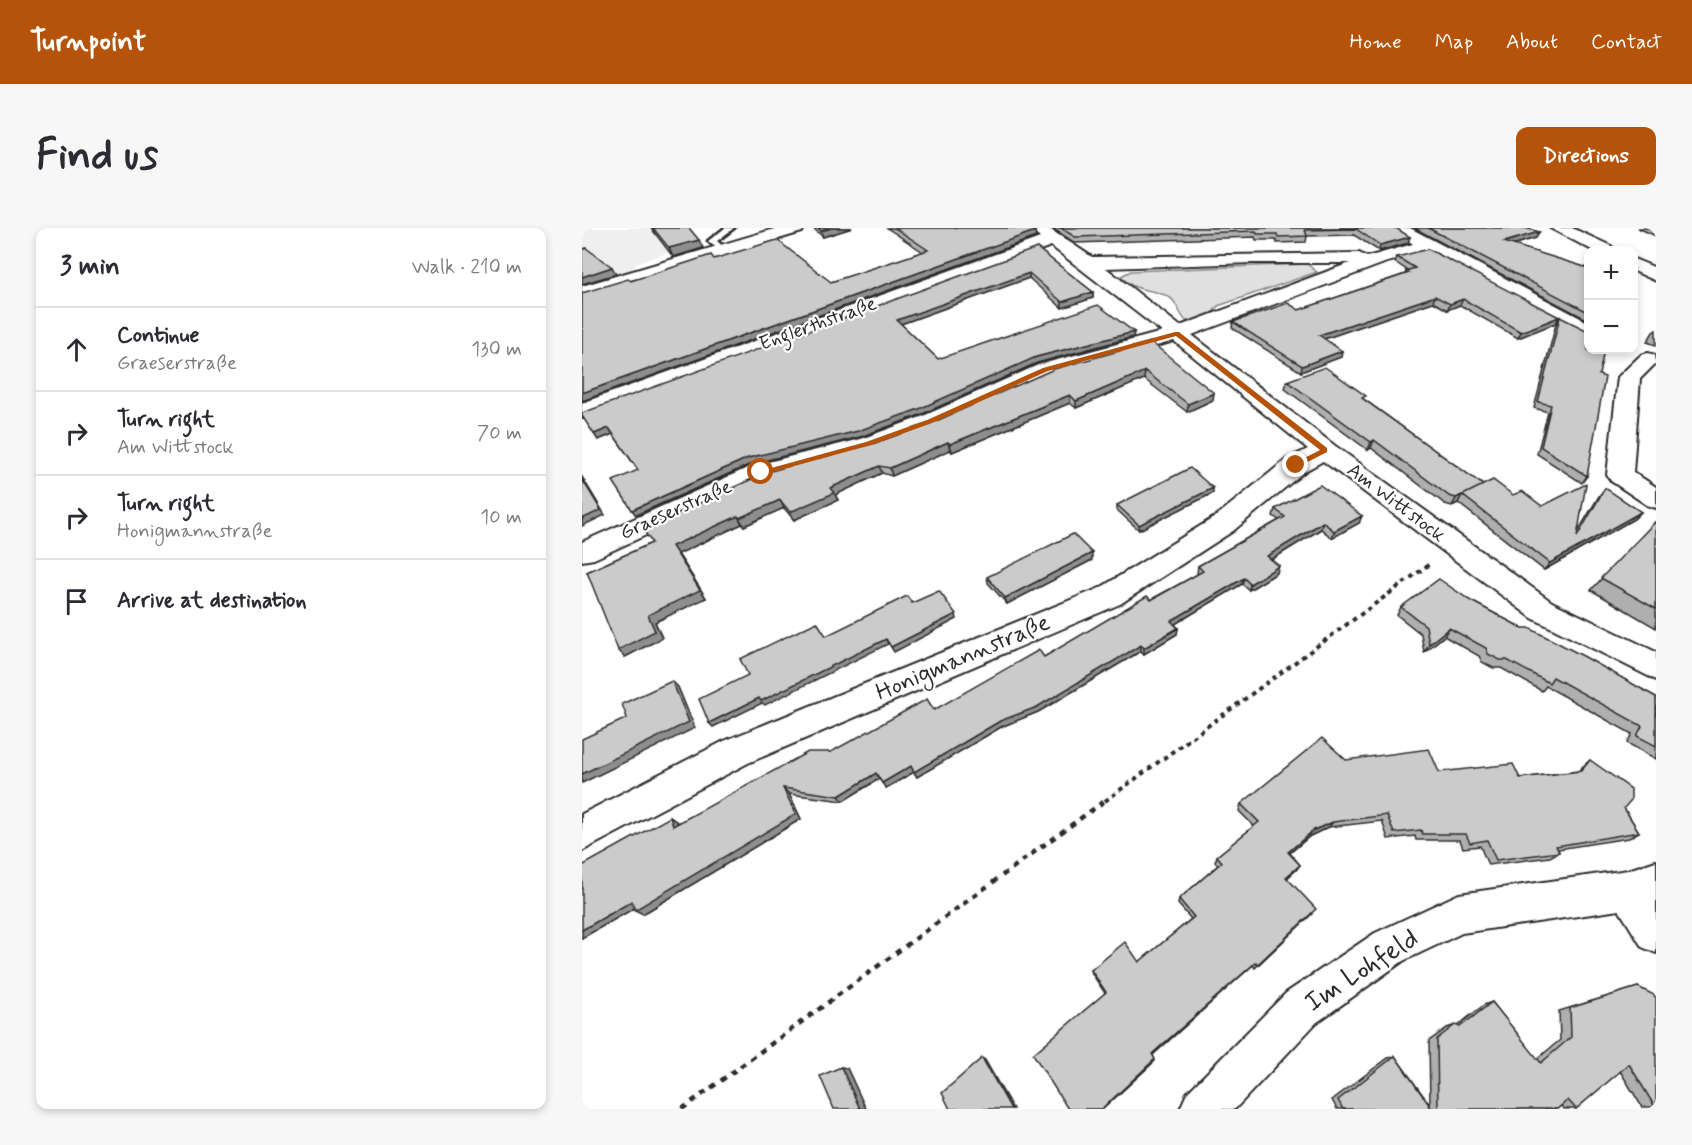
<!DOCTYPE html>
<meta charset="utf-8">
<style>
body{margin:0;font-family:Mynerve,sans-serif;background:#f7f7f7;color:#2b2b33}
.controls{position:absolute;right:18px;top:18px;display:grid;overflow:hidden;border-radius:12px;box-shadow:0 3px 9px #0003}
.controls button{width:54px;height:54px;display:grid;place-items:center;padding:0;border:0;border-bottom:2px solid #e1e1e2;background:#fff;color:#2b2b33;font:30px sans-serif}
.stop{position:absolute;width:18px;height:18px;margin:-14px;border:4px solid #b45309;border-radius:50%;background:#fff}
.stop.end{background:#b45309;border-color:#fff;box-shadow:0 2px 6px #0008}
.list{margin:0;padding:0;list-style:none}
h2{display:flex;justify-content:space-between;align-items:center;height:78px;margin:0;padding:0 24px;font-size:26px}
h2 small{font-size:20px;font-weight:400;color:#7c7c81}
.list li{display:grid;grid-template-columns:39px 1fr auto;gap:18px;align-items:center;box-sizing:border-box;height:84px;padding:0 24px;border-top:2px solid #e1e1e2}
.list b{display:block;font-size:22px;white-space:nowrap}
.list p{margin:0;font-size:20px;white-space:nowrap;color:#7c7c81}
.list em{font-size:20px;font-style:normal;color:#7c7c81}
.icon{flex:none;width:33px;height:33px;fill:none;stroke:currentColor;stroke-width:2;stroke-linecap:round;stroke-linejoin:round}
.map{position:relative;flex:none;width:1074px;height:881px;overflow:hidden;border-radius:12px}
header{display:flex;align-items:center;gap:36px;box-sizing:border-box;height:84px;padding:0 30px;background:#b45309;color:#fff}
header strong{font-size:28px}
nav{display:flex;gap:33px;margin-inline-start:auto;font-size:21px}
.intro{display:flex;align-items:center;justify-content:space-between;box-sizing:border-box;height:144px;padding:0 36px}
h1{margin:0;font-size:42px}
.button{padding:15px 27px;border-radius:12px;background:#b45309;color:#fff;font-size:21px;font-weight:700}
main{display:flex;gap:36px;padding:0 36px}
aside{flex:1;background:#fff;border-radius:12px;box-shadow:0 3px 9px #0003}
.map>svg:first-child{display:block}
</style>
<header>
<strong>Turnpoint</strong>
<nav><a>Home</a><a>Map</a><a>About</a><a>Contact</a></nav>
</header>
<div class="intro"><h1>Find us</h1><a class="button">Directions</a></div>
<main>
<aside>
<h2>3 min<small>Walk · 210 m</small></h2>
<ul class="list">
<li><svg class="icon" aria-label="ahead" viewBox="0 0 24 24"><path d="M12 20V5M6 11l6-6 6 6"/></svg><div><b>Continue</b><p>Graeserstraße</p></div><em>130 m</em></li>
<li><svg class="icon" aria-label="right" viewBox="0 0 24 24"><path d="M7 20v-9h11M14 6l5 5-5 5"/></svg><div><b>Turn right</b><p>Am Wittstock</p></div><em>70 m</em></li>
<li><svg class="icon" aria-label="right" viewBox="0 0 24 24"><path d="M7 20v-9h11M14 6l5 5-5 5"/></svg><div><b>Turn right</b><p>Honigmannstraße</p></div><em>10 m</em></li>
<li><svg class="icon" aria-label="arrive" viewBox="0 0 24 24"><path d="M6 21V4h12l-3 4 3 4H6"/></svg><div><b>Arrive at destination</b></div></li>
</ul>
</aside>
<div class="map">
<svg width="1074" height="881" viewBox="0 0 1074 881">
<rect width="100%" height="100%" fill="#fff"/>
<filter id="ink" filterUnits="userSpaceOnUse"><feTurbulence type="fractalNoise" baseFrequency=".0167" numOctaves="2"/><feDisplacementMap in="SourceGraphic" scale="12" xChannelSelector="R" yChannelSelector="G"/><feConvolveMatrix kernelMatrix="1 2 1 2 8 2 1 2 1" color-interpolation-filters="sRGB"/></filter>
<g filter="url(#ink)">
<polygon fill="#efefef" points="0,0 109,0 121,14 57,34 47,43 37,46 0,20"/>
<path fill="#e0e0e0" stroke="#868686" stroke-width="1.5" d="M 725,36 L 735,44 L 636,78 L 626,90 L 604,93 C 596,85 595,72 585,68 C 568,60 551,64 539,48 L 549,43 Z"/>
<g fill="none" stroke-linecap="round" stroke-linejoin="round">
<g stroke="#2b2b2b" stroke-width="5">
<polygon id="lane" points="143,0 152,0 135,13 145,22 141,25 126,13"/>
</g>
<g stroke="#2b2b2b" stroke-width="4">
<g id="street">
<polygon points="196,0 222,0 220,4 0,70 0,58"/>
<path d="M 447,0 L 466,0 L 510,29 L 777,25 L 785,29 L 831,16 L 808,0 L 828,0 L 1006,94 L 1006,108 L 999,106 L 844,24 L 805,34 L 610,107 L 752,217 L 970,374 L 1074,424 L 1074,452 L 950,390 L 741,233 L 723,243 L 651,303 L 538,376 L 166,535 L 0,623 L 0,586 L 142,513 L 518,360 L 633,289 L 705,231 L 726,221 L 592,113 L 472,147 L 355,199 L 295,221 L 188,250 L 12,331 L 0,333 L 0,314 L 170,238 L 279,211 L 339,189 L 456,137 L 580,104 L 469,18 L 0,190 L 0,175 L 458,10 ZM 670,35 L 768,35 L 598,98 L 524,40 Z"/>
<polygon points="968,0 990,0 1029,18 1032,22 1010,22"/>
<polygon points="1052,31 1074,40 1074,53 1052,43"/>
<polygon points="1066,125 1073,127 1074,135 1058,151 1051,244 1074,259 1074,280 1065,277 1029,253 1025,247 1036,149 1059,127"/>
<polygon points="1074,633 1074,725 1060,719 1037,682 880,705 821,733 734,795 653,881 598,881 605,865 704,765 793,705 877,666 1046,642"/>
</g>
</g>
<polyline stroke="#2b2b2b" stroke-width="4" stroke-dasharray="4.5 4.5" stroke-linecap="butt" points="523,573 849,335"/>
<polyline stroke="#2b2b2b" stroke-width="4.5" stroke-dasharray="6 6" stroke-linecap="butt" points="100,881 525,571"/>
<use href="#lane" fill="#fff" fill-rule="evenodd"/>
<use href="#street" fill="#fff" fill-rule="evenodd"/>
</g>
<g fill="#afafaf" stroke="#2b2b2b" stroke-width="1.5">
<polygon points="69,0 107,0 121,20 91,29"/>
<polygon points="231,0 270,0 241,9"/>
<polygon points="305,0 450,0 454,9 0,173 0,65 132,31 249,54 341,24"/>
<polygon points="470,0 814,0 826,15 797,23 772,7 725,8 724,14 695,15 694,12 674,12 673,9 493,15"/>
<polygon points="832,0 943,0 957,4 954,10 931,17 1006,40 1006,92"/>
<polygon points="1056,0 1074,0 1074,8"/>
<polygon points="455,20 511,64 511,70 480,80 447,50 319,96 356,131 552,104 551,109 455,135 338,187 278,209 169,236 54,287 56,242 31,206 16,212"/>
<polygon points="815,29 977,89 974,95 936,110 878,77 865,82 851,74 742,111 759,129 719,144 650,100 651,94 717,82 823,46 824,43 826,43 813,34"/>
<polygon points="978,89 1017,147 1005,248 1000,255 955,226 966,184 952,180 974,96"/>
<polygon points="1074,102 1074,117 1065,114 1071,104"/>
<polygon points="569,114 631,172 605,184 562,151 494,180 488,175 370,224 368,222 310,248 300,245 253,267 256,272 212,292 202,280 162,298 160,296 96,326 124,370 73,394 80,410 43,429 5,344 293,215"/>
<polygon points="705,153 783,172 901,257 931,267 995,305 1017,268 1023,260 1059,284 1052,291 962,342 876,275 870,278 863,276 789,220 786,222 703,161"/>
<polygon points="631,265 557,302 535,282 535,277"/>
<polygon points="693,281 777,295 750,310 739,301 689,332 695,345 667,362 660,356 593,396 596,400 595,406 562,426 559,423 456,484 419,499 335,549 332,544 304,560 297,551 261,573 207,566 219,591 61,686 52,680 0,710 88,589 95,594 95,595 249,524 352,482 462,429 616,346 615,345 616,338 697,292 691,288"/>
<polygon points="1074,293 1074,400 1009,362"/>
<polygon points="510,332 425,376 406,355 405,349"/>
<polygon points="889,373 940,400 1074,469 1074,531 1045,515 1050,506 964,458 960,463 919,440 911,440 900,434 897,428 862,408 842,424 839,406 815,387 819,379"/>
<polygon points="764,532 857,544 938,550 996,543 1000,539 1008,532 1042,580 1057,604 1047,610 976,621 977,624 968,629 906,637 898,618 881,620 878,612 834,612 833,608 806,611 800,593 747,599 728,608 708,625 718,637 714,642 705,650 730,686 673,740 671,737 571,827 573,833 521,881 486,881 523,765 510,746 509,742 557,734 609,691 596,676 597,671 636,637 633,634 635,628 672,598 657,583 659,576"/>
<polygon points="1056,759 1073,879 1060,879 1038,843 994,881 982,881 979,878 975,881 755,881 750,872 806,830 813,828 848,877 847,813 865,800 873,797 875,798 902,777 910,774 955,831 978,812 977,783"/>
</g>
<g fill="#8e8e8e" stroke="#2b2b2b" stroke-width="1.5">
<polygon points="249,0 270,0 241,9 239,3"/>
<polygon points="453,3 454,9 0,173 0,165"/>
<polygon points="957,4 954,10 920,20 922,14"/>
<polygon points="828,9 826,15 797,23 798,17"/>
<polygon points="117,12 121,20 91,29 87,20"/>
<polygon points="30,39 34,46 0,56 0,49"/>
<polygon points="447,45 447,50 316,97 315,92"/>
<polygon points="511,64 511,70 480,80 480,74"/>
<polygon points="853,68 851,74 736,113 737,107"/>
<polygon points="881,71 878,77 865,82 868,76"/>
<polygon points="977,89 974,95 936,110 939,104"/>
<polygon points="552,104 551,109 455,135 338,187 278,209 169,236 54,287 50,282 166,230 454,129"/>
<polygon points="760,123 759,129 719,144 720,138"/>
<polygon points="563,143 562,151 494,180 494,173"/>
<polygon points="632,165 631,172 605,184 606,176"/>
<polygon points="488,167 488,175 370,224 368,216"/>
<polygon points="27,200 31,206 16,212 12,206"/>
<polygon points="792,212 789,220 786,222 789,214"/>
<polygon points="366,214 368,222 310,248 308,240"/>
<polygon points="297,238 300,245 253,267 256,272 212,292 208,284 248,260"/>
<polygon points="0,249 23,287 0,298"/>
<polygon points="631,260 631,265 557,302 557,297"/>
<polygon points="880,267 876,275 870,278 874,270"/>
<polygon points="198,272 202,280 162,298 157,290"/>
<polygon points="1059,284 1052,291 962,342 968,335"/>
<polygon points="156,288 160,296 96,326 124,370 73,394 80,410 43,429 36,422 66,387 90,318"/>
<polygon points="780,288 777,295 750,310 752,303"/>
<polygon points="741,294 739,301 684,335 685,328"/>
<polygon points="510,325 510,332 425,376 423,370"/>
<polygon points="697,338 695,345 667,362 668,356"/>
<polygon points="662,350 660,356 588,399 589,393"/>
<polygon points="374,386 375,391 312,424 309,419"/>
<polygon points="596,400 595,406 562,426 562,420"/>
<polygon points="867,400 862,408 842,424 847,416"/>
<polygon points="304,411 306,416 183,477 180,475 131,499 127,495 177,470"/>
<polygon points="559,417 559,423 456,484 419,499 335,549 332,544 418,493"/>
<polygon points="90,453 96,459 113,500 0,555 0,546"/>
<polygon points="329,538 332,544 304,560 300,555"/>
<polygon points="294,545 298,550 261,573 257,568"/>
<polygon points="201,560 207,566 219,591 61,686 53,682"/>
<polygon points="88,589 95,594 98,602 91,598"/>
<polygon points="751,594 747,599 728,608 703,629 706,624 732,602"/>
<polygon points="718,637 714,642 701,654 704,649"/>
<polygon points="50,673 58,677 0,710 0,702"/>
<polygon points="674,734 671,737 569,828 570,826"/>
<polygon points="400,830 403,832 431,881 429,881"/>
<polygon points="573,831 521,881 520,881"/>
<polygon points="259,839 265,840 284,881 278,881"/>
</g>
<g fill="#cbcbcb" stroke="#2b2b2b" stroke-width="1.5">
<polygon points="71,0 107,0 117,12 87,20"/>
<polygon points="236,0 249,0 239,3"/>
<polygon points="313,0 450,0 453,3 0,165 0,65 46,51 49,53 129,27 132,31 195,12 249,54 346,22"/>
<polygon points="479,0 814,0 828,9 798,17 774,1 723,2 725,8 696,9 695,6 675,6 674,3 493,9"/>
<polygon points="846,0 943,0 957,4 922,14 1006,40 1006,84"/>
<polygon points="4,20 30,39 0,49 0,22"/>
<polygon points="455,20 511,64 480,74 447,45 315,92 356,131 516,77 552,104 454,129 337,181 276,203 166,230 50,282 31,253 56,242 27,200 12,206 0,188 0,185"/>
<polygon points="846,21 977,89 939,104 881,71 868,76 853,68 737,107 760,123 720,138 651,94 706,75 717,82 827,45 824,43 833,40 815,29"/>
<polygon points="978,89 1006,103 1006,122 1022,122 1017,147 1023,149 1005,248 959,219 969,177 956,174"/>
<polygon points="569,114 632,165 606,176 563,143 494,173 488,167 368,216 366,214 308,240 297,238 248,260 252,265 208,284 198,272 157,290 156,288 90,318 118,362 66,387 73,403 36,422 5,344 70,315 61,301 185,244 293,215 354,193 472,141"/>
<polygon points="743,139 784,168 780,170 901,257 881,267 911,252 931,267 940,263 960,278 1004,256 995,309 1023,260 1059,284 968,335 880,267 874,270 867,268 792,212 789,214 705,153"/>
<polygon points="608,240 631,260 557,297 535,277"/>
<polygon points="0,251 19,282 0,291"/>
<polygon points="738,257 780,288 752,303 741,294 685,328 697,338 668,356 662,350 589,393 596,400 562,420 559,417 455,479 418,493 332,544 329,538 300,555 294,545 257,568 201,560 214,586 53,682 50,673 0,702 0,638 88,589 91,598 226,524 249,524 345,471 352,482 457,422 462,429 565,368 569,372 621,343 616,338 703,289 693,281"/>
<polygon points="1074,293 1074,381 1019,350"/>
<polygon points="491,306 510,325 423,370 405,349"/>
<polygon points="857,351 889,373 940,400 947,400 1003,429 1074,469 1074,518 1055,508 1060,498 971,449 967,455 925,432 918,432 906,426 904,420 867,400 847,416 844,398 819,379"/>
<polygon points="357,363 374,386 309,419 304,411 179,473 177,470 127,495 117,471 166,447 158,431 235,394 244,408 325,368 330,375"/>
<polygon points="90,453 107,494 0,546 0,511 45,490 40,476"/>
<polygon points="740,510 764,532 847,521 857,544 931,536 938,550 999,543 1008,532 1049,561 1049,572 1042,580 1057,604 974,618 977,624 914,632 905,612 888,615 884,606 840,606 839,602 812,605 805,587 751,594 732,602 706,624 718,637 704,649 734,681 676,736 674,734 570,826 573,831 520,881 486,881 451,826 524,764 509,742 543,714 557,734 612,689 597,671 640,634 635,628 677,594 659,576"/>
<polygon points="1056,759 1072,767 1074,770 1074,878 1073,879 1047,836 994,881 986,872 975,881 856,881 855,811 873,797 878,799 910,774 959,835 989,809 988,780"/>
<polygon points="813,828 850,881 761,881 756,872"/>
<polygon points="400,830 429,881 368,881 360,865"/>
<polygon points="259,839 278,881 252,881 238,848"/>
</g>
</g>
<polygon fill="#b45309" points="593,104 597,104 745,220 745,224 716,239 711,239 711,236 738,222 594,108 466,143 350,195 289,217 179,247 175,244 284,214 345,192 461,140"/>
<g text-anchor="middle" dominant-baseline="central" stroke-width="4.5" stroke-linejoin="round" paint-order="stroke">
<g font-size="20" fill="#2b2b2b" stroke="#fff">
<text transform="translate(236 96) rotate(-20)">Englerthstraße</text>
<text transform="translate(814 275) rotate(37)">Am Wittstock</text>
<text transform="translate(94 282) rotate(-24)">Graeserstraße</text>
</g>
<g font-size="24" fill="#2b2b2b" stroke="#fff">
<text transform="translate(381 430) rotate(-23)">Honigmannstraße</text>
</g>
<g font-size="28" fill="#2b2b2b" stroke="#fff">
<text transform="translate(780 743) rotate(-33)">Im Lohfeld</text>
</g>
</g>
</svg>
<div class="controls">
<button>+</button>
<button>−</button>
</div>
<div class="stop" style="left:179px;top:244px"></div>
<div class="stop end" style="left:714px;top:237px"></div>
</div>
</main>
